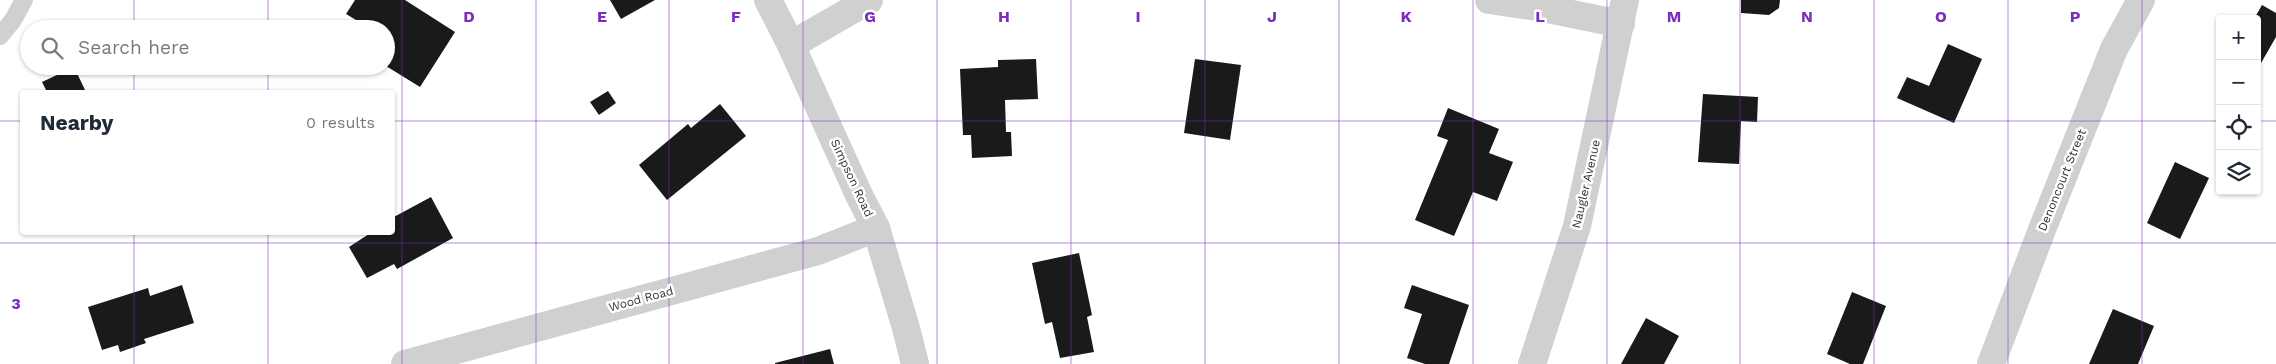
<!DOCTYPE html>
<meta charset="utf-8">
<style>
body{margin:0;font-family:"Work Sans",sans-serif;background:#f6f6f7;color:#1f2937}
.controls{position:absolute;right:15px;top:15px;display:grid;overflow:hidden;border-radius:5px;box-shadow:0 1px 4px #0004}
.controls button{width:45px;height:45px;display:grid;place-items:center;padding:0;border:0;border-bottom:1px solid #e0e1e3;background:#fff;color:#1f2937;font:25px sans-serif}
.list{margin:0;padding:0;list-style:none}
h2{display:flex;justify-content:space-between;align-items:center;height:65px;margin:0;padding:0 20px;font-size:21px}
h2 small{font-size:16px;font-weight:400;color:#747a83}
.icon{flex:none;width:28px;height:28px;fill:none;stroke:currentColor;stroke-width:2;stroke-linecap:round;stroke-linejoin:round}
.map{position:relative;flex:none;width:2276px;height:364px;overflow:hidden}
.search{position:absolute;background:#fff;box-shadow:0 1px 4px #0004;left:20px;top:20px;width:375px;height:55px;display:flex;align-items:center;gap:12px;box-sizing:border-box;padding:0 18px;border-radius:28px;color:#747a83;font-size:19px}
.panel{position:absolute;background:#fff;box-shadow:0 1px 4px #0004;left:20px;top:90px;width:375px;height:145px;border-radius:5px}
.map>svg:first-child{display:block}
</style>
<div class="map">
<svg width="2276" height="364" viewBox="0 0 2276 364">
<rect width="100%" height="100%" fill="#fff"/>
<g fill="#1a1a1a">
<polygon points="355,0 405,0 455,32 420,87 386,66 386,29 350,29 356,20 346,14"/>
<polygon points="610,0 655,0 621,19"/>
<polygon points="1741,0 1780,0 1779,8 1769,15 1741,13"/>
<polygon points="2262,5 2276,13 2276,37 2257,70 2257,19 2254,19"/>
<polygon points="1948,44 1982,59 1954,123 1897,98 1907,77 1929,86"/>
<polygon points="1036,59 1038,99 1005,100 1006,132 1011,132 1012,156 972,158 971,135 963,135 960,69 998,67 998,60"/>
<polygon points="1195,59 1241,65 1230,140 1184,133"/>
<polygon points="74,67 86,92 47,92 42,82"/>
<polygon points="608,91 616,103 599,115 590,102"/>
<polygon points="1703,94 1758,97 1757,122 1741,121 1739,164 1698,162"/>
<polygon points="720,104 746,136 667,200 639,165 688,124 691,128"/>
<polygon points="1448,108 1499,129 1489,153 1513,162 1497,201 1473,192 1454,236 1415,220 1448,140 1437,136"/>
<polygon points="2175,162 2209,178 2180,239 2147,223"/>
<polygon points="431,197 453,238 397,269 394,264 367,278 349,247 372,232 392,232 392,218"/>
<polygon points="1079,253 1092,315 1087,317 1094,352 1060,358 1052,322 1045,324 1032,263"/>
<polygon points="182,285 194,323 144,339 146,343 120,352 118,345 102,350 88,307 148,288 150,296"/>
<polygon points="1412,285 1469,305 1449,364 1425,364 1407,358 1422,314 1404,308"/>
<polygon points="1852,292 1886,306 1863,364 1850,364 1827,354"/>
<polygon points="2113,309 2154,326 2138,364 2089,364"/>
<polygon points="1646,318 1679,336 1664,364 1621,364"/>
<polygon points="830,349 834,364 775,364 775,363"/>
</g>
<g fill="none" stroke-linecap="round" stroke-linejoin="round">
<polyline stroke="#d0d0d0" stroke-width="18" points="0,36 13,20 24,0"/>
<g stroke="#d0d0d0" stroke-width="28">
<polyline points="768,0 791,45 859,195 876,228 906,328 915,364"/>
<polyline points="1489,0 1538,7 1621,24"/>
<polyline points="791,45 869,0"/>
<polyline points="405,364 818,251 876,228"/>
<polyline points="1532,364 1577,226 1625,0"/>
<polyline points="1991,364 2043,227 2114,49 2141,0"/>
</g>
</g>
<path fill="none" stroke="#7b2cbf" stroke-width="1" stroke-opacity="0.55" d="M 134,0 L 134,29M 268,0 L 268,29M 402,0 L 402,364M 536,0 L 536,364M 669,0 L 669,364M 803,0 L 803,364M 937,0 L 937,364M 1071,0 L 1071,364M 1205,0 L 1205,364M 1339,0 L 1339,364M 1473,0 L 1473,364M 1607,0 L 1607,364M 1740,0 L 1740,364M 1874,0 L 1874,364M 2008,0 L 2008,364M 2142,0 L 2142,364M 134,66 L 134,92M 268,66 L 268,92M 0,121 L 22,121M 392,121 L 2220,121M 2257,121 L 2276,121M 134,232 L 134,364M 268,232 L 268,364M 0,243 L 2276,243"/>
<g text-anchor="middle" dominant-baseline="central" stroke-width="5" stroke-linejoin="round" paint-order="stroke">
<g font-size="12" fill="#333" stroke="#fff">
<text transform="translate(852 178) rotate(65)">Simpson Road</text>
<text transform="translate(2062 180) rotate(-68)">Denoncourt Street</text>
<text transform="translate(1586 184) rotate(-77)">Naugler Avenue</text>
<text transform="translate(641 299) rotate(-15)">Wood Road</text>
</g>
</g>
<g font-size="16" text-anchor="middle" font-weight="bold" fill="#7b2cbf" stroke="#fff" stroke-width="5" stroke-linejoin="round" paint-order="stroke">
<text x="469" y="22">D</text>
<text x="602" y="22">E</text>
<text x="736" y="22">F</text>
<text x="870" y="22">G</text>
<text x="1004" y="22">H</text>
<text x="1138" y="22">I</text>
<text x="1272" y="22">J</text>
<text x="1406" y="22">K</text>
<text x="1540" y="22">L</text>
<text x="1674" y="22">M</text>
<text x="1807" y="22">N</text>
<text x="1941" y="22">O</text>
<text x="2075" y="22">P</text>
<text x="16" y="309">3</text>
</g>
</svg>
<div class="controls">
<button>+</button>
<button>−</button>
<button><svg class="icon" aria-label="locate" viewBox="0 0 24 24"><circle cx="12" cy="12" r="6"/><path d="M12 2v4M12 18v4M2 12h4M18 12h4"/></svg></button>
<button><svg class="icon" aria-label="layers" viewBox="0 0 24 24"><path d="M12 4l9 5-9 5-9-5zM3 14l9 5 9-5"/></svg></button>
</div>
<div class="search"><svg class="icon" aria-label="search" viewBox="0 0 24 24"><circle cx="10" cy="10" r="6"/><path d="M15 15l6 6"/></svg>Search here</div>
<section class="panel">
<h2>Nearby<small>0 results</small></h2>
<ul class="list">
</ul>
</section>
</div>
